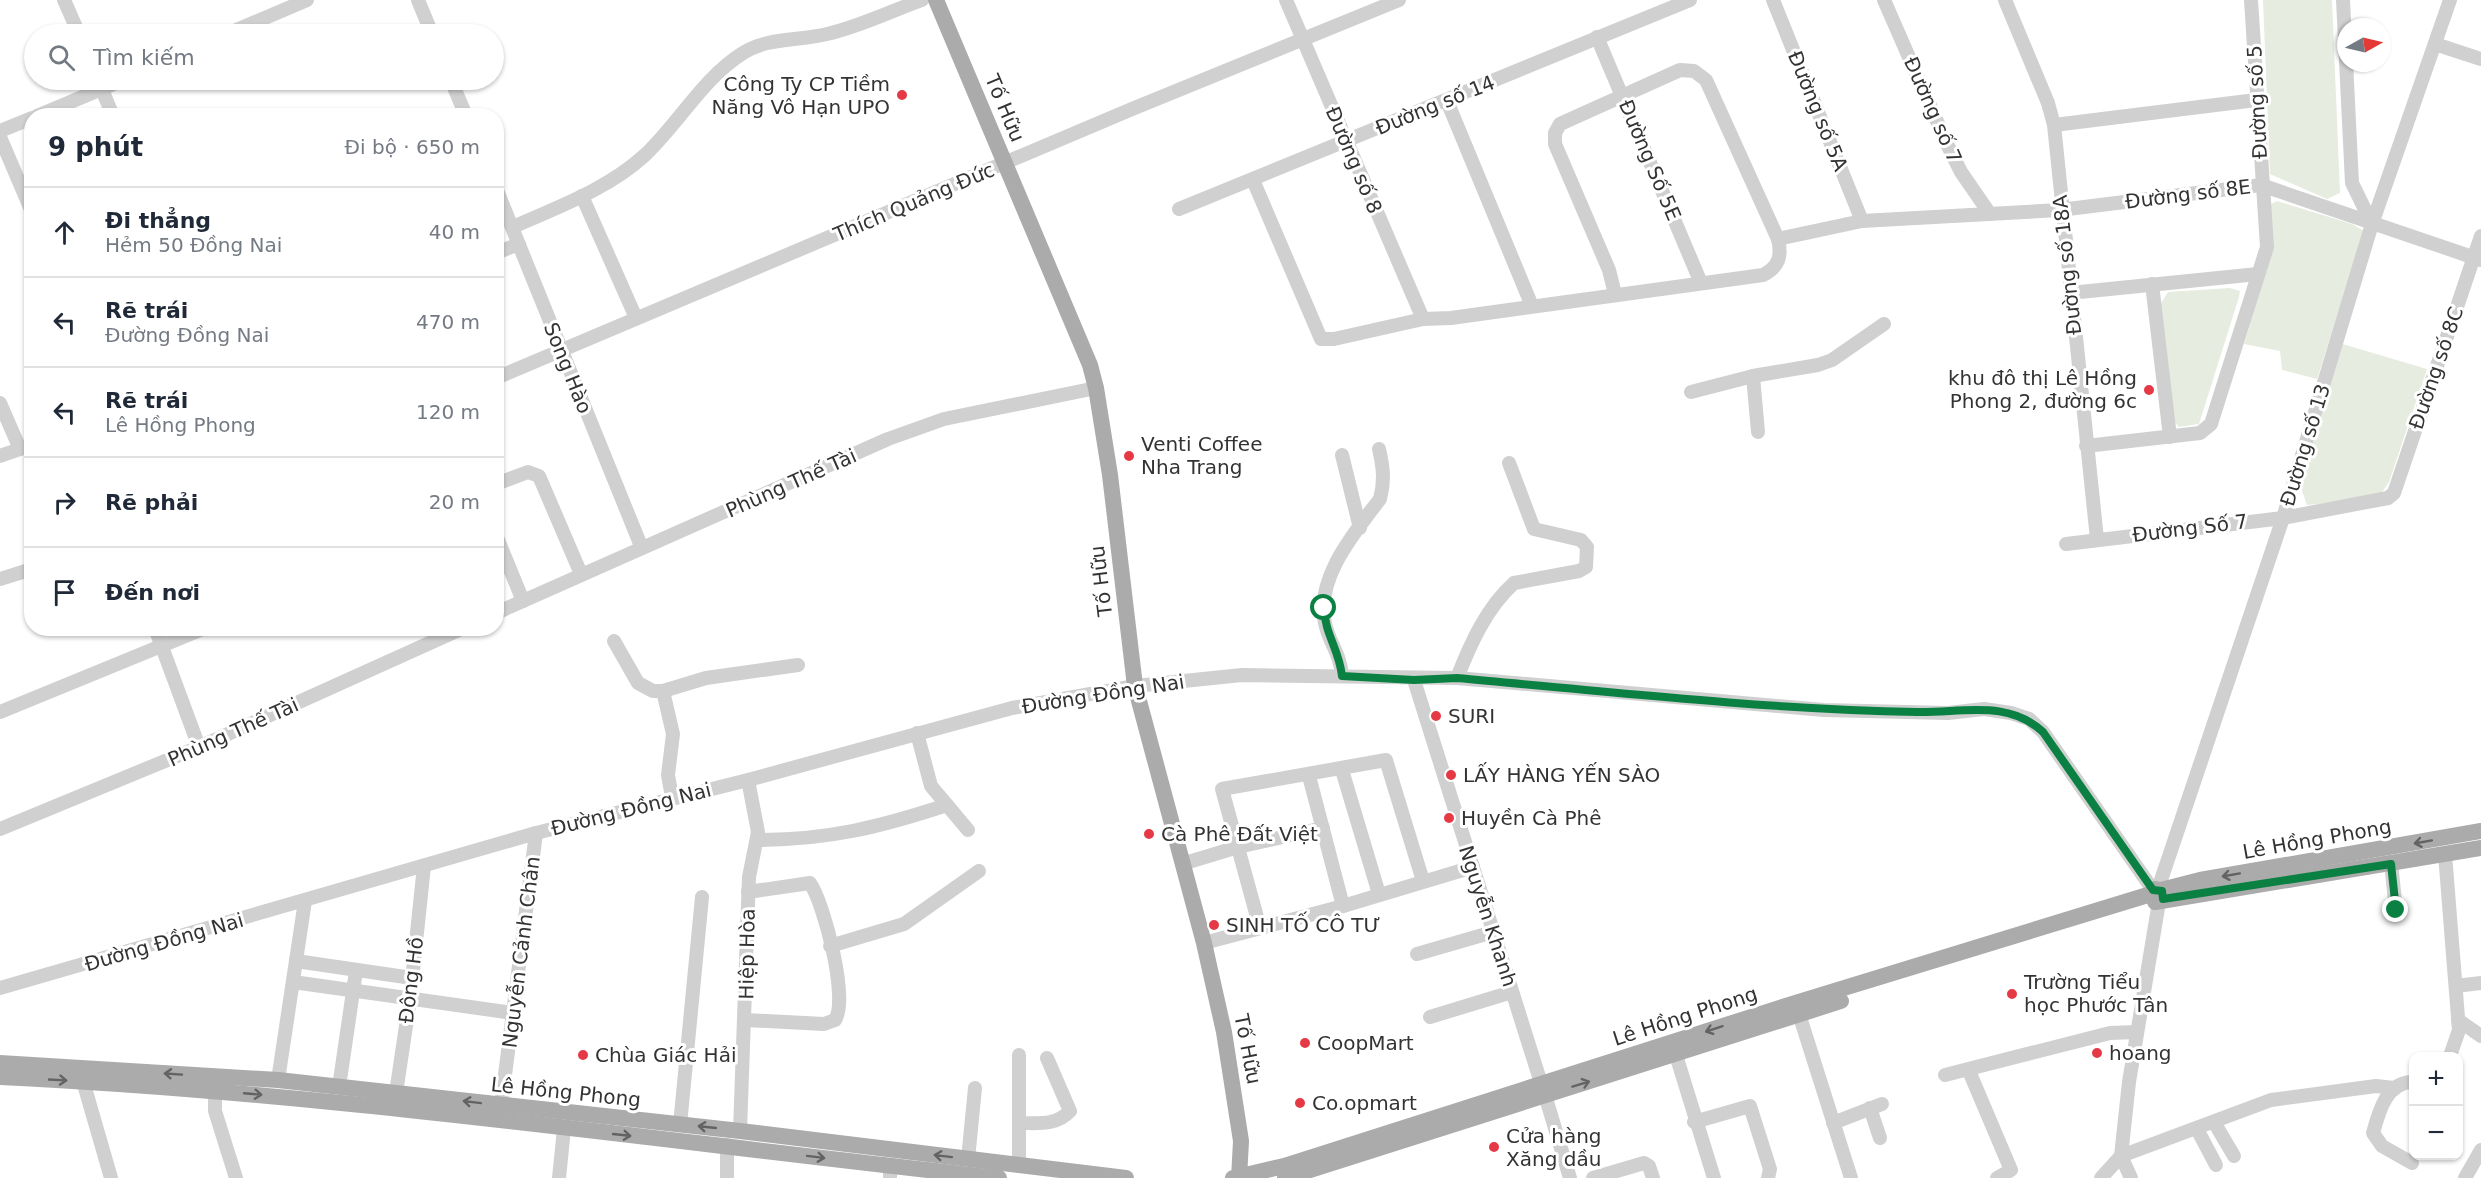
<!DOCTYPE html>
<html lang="vi">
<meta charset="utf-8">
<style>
body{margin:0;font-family:"DejaVu Sans",sans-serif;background:#f2f2f3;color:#1f2937}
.controls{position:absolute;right:18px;bottom:18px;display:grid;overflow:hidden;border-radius:12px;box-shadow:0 2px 4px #0004}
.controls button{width:54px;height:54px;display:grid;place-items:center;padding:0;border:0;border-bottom:2px solid #e0e1e3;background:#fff;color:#1f2937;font:30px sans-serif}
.compass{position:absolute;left:2337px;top:18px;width:54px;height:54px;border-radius:50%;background:#fff;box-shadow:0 2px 4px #0004;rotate:82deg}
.stop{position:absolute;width:18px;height:18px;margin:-14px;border:4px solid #0b8043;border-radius:50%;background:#fff}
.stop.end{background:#0b8043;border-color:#fff;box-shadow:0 2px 6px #0008}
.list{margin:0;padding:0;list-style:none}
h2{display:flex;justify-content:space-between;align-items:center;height:78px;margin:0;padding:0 24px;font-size:26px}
h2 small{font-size:20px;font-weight:400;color:#747a83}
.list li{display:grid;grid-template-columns:39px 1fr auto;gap:18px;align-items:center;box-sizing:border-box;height:90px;padding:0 24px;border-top:2px solid #e0e1e3}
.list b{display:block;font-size:22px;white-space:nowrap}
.list p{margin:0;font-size:20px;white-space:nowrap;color:#747a83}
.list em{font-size:20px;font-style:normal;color:#747a83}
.icon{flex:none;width:33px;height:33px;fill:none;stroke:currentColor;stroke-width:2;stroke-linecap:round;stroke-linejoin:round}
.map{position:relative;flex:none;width:2481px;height:1178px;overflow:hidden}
.search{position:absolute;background:#fff;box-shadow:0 2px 4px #0004;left:24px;top:24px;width:480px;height:66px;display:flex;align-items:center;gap:15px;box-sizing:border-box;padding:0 21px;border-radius:33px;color:#747a83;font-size:22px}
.panel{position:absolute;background:#fff;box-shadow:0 2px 4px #0004;left:24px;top:108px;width:480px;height:528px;border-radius:24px}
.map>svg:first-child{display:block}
</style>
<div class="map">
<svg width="2481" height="1178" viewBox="0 0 2481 1178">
<rect width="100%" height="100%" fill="#fff"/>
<g fill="#e6ecdf">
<polygon points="2263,0 2332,0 2340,193 2327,199 2270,174"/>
<polygon points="2277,201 2352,224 2364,231 2317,379 2282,370 2280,351 2244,344 2271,254 2269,205"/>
<polygon points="2230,288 2240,291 2239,297 2199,424 2179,427 2174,421 2160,305 2168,292"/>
<polygon points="2339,343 2427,369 2389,482 2378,498 2307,505 2299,482"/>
</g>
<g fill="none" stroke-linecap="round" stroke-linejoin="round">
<g stroke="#d0d0d0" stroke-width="14">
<polyline points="64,0 79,34"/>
<polyline points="418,0 432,34"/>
<polyline points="1286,0 1423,319"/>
<polyline points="1773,0 1862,221"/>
<polyline points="1884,0 1946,142 1961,172 1990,214"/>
<polyline points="2005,0 2048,103 2054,125 2097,539"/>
<polyline points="2343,0 2352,183 2372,224"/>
<polyline points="227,34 307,0"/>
<polyline points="1597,37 1701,283"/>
<polyline points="2435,44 2481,59"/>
<polyline points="98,80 113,116"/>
<polyline points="451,80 466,116"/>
<polyline points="1447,101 1532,306"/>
<polyline points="37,116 123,80"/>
<polyline points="2054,125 2256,100"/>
<polyline points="0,131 32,118"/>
<polyline points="0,137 32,212"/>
<path d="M 1253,180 L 1321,339 L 1334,339 L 1423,319 L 1451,318 L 1763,275 C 1779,267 1782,256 1778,239 L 1706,80 L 1694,71 L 1680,70 L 1560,124 L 1555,133 L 1555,144 L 1609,270 L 1615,294"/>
<polyline points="496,188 641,546"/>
<polyline points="582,196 636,318"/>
<polyline points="1179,209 1690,0"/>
<path d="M 513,227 C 558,207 608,189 645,155 C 679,123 703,78 743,53 C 768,37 799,41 827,34 C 859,27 891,11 922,0"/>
<polyline points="1778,239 1862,221 2060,210 2261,185 2481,260"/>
<polyline points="496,253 519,244"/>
<polyline points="2152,284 2170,437"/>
<polyline points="2070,293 2258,274"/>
<polyline points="1753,376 1758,432"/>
<polyline points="496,378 1132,109 1399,0"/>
<polyline points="1691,392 1753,376 1818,365 1832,360 1884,324"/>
<polyline points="0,403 20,449"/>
<polyline points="2086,446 2200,433 2211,424 2267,247 2251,0"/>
<polyline points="1342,455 1360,528"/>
<polyline points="0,456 32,445"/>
<polyline points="496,484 528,472 539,476 581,574"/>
<polyline points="496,535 523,601"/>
<polyline points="2066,544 2283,518 2388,498 2394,493 2481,236"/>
<polyline points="0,579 32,569"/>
<polyline points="496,613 888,439 944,419 1096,388"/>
<polyline points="155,628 199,747"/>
<polyline points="614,641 638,683 653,691 663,691 706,678 798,665"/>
<path d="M 1342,676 C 1340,652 1329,643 1325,623 C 1315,578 1355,532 1380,499 C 1385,481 1383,466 1379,449"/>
<path d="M 1457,678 C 1470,645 1486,608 1514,583 L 1579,571 L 1586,567 L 1587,547 L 1581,540 L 1534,529 L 1509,463"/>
<polyline points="1414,680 1541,1083"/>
<polyline points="663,691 673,734 668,775 672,797"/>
<polyline points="0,712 205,628"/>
<polyline points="917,733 931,786 968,830"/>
<polyline points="1342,770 1379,894"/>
<polyline points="1309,776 1343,906"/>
<polyline points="0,829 199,747 463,628"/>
<path d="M 757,840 C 828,840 880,827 947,805"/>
<polyline points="2445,854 2459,1030 2450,1056"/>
<polyline points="2391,863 2396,910"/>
<polyline points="1182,864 1238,847 1323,828"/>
<polyline points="2158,889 2283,518 2372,224 2450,0"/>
<polyline points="1260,928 1222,789 1386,760 1423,881"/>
<polyline points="1204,943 1343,906 1473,867"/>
<polyline points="830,946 904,924 979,871"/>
<polyline points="1417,954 1493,932"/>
<polyline points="296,961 412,978"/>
<polyline points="293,982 513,1013"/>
<polyline points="2456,986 2481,983"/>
<polyline points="0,988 536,833 748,780 1012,708 1135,686 1242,675 1457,678 1824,710 1948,713 1984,709 2011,713 2029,719 2043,732 2153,890"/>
<polyline points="1799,1014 1851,1178"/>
<polyline points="1430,1017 1512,992"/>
<path d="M 745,1020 L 824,1024 L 835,1020 C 849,999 824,903 810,883 L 748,892"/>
<polyline points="2458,1020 2481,1036"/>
<polyline points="1676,1055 1714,1178"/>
<polyline points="1969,1071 2011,1170 1997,1178"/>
<polyline points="1945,1075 2110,1033 2137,1032"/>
<polyline points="278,1080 305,901"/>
<polyline points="83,1081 111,1178"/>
<polyline points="215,1081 215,1111 236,1178"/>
<polyline points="339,1087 356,971"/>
<polyline points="396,1093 410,999 424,866"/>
<polyline points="1545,1095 1570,1178"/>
<polyline points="501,1106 536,833"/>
<polyline points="1870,1108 1880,1138"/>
<polyline points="1694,1122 1750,1106 1770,1169 1768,1178"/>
<polyline points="2214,1122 2234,1156"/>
<path d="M 1019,1123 C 1038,1123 1056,1126 1070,1111 L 1047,1058"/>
<polyline points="1833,1123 1882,1104"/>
<polyline points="680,1125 702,897"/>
<polyline points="2197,1129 2216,1165"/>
<polyline points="740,1131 749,877 758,832 748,780"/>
<polyline points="968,1159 975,1088"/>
<path d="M 2412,1163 L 2382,1146 L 2373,1133 C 2379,1111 2387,1081 2414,1082"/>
<polyline points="1019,1165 1019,1055"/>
<polyline points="559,1178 564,1129"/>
<polyline points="727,1178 727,1145"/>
<polyline points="890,1178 890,1166"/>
<polyline points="1593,1178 1644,1163 1649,1166 1653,1178"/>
<polyline points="2101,1178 2121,1156 2271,1100 2376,1086 2394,1088"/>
<polyline points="2131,1178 2121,1156 2129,1082 2159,902"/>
<polyline points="2465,1178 2481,1150"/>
</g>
<g stroke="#ababab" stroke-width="16">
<polyline points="936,0 1090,365 1096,388 1110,475 1135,686 1204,943 1224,1032 1241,1141 1239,1178"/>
<polyline points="2161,890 2200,880 2481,831"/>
<polyline points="2155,902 2481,848"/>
<polyline points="0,1063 278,1080 740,1131 1126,1178"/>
<path d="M 0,1077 C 335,1093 666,1142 999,1178"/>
<polyline points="1233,1178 1284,1166 1795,1003 2151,894 2155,889 2162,891 2163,899"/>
<polyline points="1285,1178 1841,1001"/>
</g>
</g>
<defs><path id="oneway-shaft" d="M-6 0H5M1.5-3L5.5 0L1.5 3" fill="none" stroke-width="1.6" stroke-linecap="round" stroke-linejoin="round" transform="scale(1.5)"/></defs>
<g stroke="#636363">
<use href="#oneway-shaft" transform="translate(2423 842) rotate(170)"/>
<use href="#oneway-shaft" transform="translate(2231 875) rotate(170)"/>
<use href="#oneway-shaft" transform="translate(1714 1029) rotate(162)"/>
<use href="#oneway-shaft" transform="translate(173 1074) rotate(-176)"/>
<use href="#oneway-shaft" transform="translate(58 1080) rotate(3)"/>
<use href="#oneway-shaft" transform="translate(1581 1084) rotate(-17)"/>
<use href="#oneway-shaft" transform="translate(253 1094) rotate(5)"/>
<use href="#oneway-shaft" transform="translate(472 1102) rotate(-173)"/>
<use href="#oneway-shaft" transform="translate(707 1127) rotate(-174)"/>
<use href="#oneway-shaft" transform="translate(622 1135) rotate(6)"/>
<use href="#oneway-shaft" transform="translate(943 1156) rotate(-173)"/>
<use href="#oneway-shaft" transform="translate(816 1157) rotate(7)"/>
</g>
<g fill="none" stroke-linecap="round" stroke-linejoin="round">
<path stroke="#0b8043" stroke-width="8" d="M 1324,608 C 1325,635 1339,649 1342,676 L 1414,680 L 1457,678 C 1611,692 1764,709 1917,712 C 1962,713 2008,699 2043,732 L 2153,890 L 2162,891 L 2163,899 L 2391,864 L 2396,910"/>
</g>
<g fill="#e63946" stroke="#fff" stroke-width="2">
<circle cx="902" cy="95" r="6"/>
<circle cx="2149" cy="390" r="6"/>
<circle cx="1129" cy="456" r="6"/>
<circle cx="1436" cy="716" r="6"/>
<circle cx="1451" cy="775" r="6"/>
<circle cx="1449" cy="818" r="6"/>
<circle cx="1149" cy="834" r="6"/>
<circle cx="1214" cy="925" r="6"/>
<circle cx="2012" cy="994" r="6"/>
<circle cx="1305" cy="1043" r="6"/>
<circle cx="2097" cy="1053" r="6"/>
<circle cx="583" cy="1055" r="6"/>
<circle cx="1300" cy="1103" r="6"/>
<circle cx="1494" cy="1147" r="6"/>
</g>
<g text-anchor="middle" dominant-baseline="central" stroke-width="6" stroke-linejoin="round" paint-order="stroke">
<g font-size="20" fill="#333" stroke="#fff" text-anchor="start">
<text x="890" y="84" text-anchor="end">Công Ty CP Tiềm<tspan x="890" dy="23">Năng Vô Hạn UPO</tspan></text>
<text x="2137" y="378" text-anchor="end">khu đô thị Lê Hồng<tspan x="2137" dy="23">Phong 2, đường 6c</tspan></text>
<text x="1141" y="444">Venti Coffee<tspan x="1141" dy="23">Nha Trang</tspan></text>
<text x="1448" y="716">SURI</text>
<text x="1463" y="775">LẤY HÀNG YẾN SÀO</text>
<text x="1461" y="818">Huyền Cà Phê</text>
<text x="1161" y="834">Cà Phê Đất Việt</text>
<text x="1226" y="925">SINH TỐ CÔ TƯ</text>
<text x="2024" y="982">Trường Tiểu<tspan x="2024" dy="23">học Phước Tân</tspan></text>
<text x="1317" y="1043">CoopMart</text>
<text x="2109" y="1053">hoang</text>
<text x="595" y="1055">Chùa Giác Hải</text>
<text x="1312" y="1103">Co.opmart</text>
<text x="1506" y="1136">Cửa hàng<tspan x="1506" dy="23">Xăng dầu</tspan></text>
</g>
<g font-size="20" fill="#333" stroke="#fff">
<text transform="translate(2257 102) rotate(-93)">Đường số 5</text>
<text transform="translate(1435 105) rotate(-22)">Đường số 14</text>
<text transform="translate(1005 108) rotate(67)">Tố Hữu</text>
<text transform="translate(1933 110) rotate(66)">Đường số 7</text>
<text transform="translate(1818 111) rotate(68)">Đường số 5A</text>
<text transform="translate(1354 160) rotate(67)">Đường số 8</text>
<text transform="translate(1650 160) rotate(67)">Đường Số 5E</text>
<text transform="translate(2188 194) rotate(-7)">Đường số 8E</text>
<text transform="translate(914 202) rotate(-23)">Thích Quảng Đức</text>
<text transform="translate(2067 265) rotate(-96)">Đường số 18A</text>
<text transform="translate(568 368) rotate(68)">Song Hào</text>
<text transform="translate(2436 368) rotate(-71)">Đường số 8C</text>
<text transform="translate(2305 445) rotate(-73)">Đường số 13</text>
<text transform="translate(791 483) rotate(-24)">Phùng Thế Tài</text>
<text transform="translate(2190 528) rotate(-7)">Đường Số 7</text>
<text transform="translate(1101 581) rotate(-97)">Tố Hữu</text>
<text transform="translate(1103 694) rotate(-9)">Đường Đồng Nai</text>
<text transform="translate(233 732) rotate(-24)">Phùng Thế Tài</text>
<text transform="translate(631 809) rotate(-14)">Đường Đồng Nai</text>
<text transform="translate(2317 839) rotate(-10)">Lê Hồng Phong</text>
<text transform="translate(1488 916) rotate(72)">Nguyễn Khanh</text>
<text transform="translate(164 942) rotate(-16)">Đường Đồng Nai</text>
<text transform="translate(521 952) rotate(-83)">Nguyễn Cảnh Chân</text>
<text transform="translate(747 954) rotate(-89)">Hiệp Hòa</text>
<text transform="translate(411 980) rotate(-83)">Đông Hồ</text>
<text transform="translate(1685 1016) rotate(-18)">Lê Hồng Phong</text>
<text transform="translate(1248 1049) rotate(79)">Tố Hữu</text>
<text transform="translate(566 1092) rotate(6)">Lê Hồng Phong</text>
</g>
</g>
</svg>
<div class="controls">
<button>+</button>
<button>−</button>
</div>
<svg class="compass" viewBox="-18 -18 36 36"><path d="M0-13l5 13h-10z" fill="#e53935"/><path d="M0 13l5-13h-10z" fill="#747a83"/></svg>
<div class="stop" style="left:1324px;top:608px"></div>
<div class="stop end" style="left:2396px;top:910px"></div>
<div class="search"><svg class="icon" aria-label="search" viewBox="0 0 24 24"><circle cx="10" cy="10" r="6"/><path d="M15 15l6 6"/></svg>Tìm kiếm</div>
<section class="panel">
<h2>9 phút<small>Đi bộ · 650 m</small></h2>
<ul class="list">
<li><svg class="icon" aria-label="ahead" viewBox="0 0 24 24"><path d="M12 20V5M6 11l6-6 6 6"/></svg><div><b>Đi thẳng</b><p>Hẻm 50 Đồng Nai</p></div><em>40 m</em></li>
<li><svg class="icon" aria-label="left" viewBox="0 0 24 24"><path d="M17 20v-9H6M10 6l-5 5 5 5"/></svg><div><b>Rẽ trái</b><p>Đường Đồng Nai</p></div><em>470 m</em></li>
<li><svg class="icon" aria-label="left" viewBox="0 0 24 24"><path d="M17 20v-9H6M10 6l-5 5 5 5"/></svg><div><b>Rẽ trái</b><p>Lê Hồng Phong</p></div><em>120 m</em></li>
<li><svg class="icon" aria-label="right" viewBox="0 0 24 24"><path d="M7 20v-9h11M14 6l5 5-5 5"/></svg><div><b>Rẽ phải</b></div><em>20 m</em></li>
<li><svg class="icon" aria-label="arrive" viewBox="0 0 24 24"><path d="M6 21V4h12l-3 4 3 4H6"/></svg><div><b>Đến nơi</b></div></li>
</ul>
</section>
</div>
